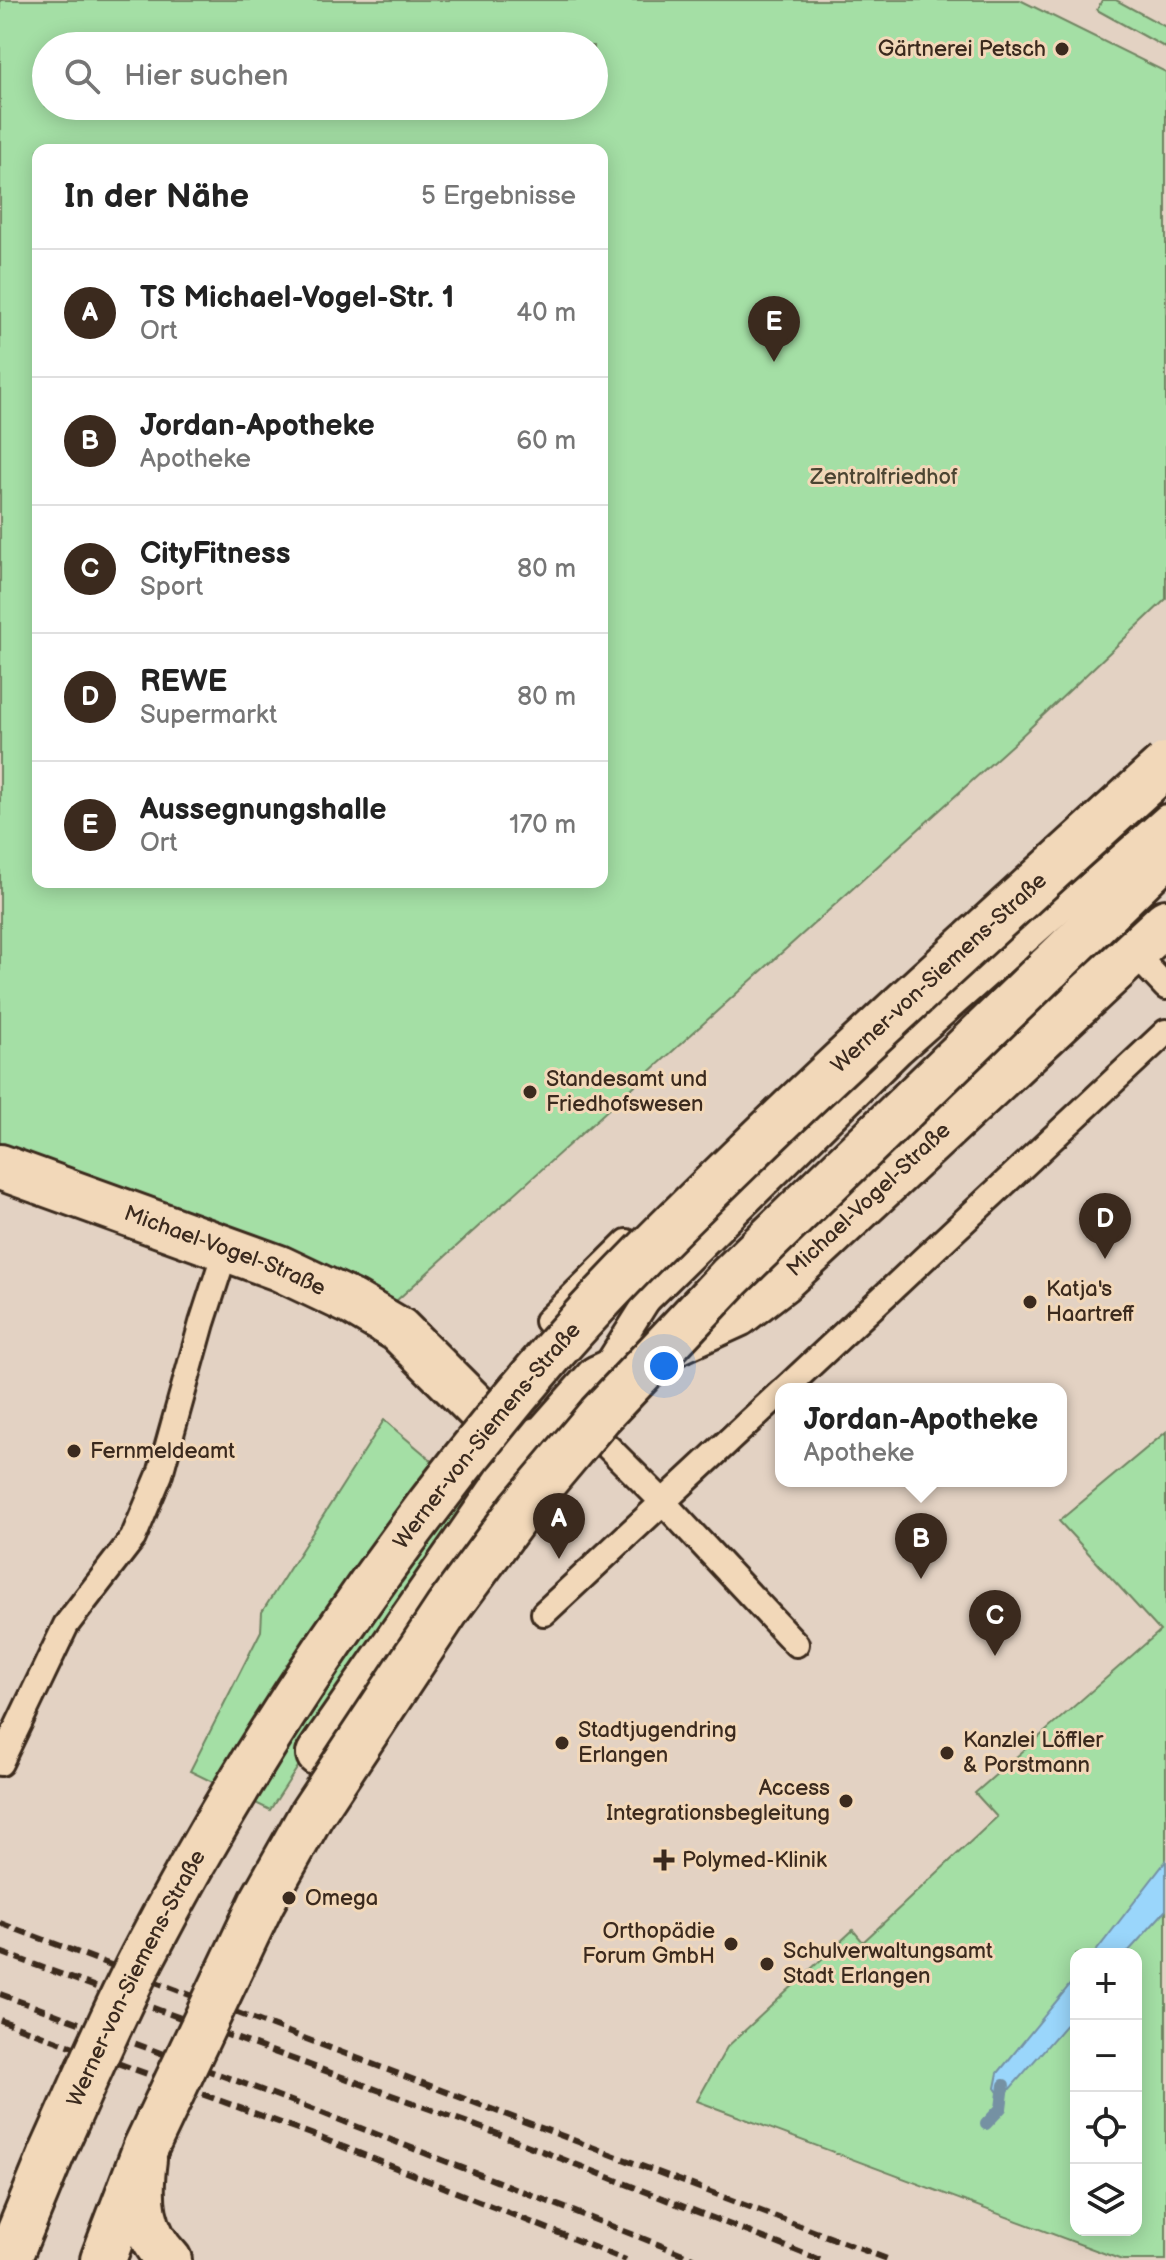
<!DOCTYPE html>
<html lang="de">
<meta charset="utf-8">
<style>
body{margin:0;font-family:"Balsamiq Sans",sans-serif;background:#f6f6f6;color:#222}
.controls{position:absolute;right:24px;bottom:24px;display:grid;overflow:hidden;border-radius:16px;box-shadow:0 4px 20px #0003}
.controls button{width:72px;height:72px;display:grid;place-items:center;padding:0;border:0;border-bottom:2px solid #e0e0e0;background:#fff;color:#222;font:40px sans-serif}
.you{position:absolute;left:664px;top:1366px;width:28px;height:28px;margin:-20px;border:6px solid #fff;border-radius:50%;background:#1a73e8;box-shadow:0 0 0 12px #1a73e833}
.badge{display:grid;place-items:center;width:52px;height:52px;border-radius:50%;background:#3b2a1e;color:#fff;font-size:26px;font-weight:700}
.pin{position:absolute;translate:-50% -66px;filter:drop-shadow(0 2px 4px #0008)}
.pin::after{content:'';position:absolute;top:42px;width:28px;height:24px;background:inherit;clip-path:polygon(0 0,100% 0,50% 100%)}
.popup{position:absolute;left:775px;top:1383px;width:292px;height:104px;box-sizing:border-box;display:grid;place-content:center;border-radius:16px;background:#fff;filter:drop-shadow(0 2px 6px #0005);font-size:26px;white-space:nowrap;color:#767676}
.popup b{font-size:30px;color:#222}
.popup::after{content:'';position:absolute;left:50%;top:100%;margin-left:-16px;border:16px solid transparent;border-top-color:#fff}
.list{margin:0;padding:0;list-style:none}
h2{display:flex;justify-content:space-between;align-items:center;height:104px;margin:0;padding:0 32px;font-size:34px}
h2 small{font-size:26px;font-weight:400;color:#767676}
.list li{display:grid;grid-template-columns:52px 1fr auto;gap:24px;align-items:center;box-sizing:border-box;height:128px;padding:0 32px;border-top:2px solid #e0e0e0}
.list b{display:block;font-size:30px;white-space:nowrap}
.list p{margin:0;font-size:26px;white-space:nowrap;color:#767676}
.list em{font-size:26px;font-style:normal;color:#767676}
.icon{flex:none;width:44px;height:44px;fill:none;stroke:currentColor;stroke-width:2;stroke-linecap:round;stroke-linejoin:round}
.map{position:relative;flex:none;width:1166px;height:2260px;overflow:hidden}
.search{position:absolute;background:#fff;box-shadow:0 4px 20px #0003;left:32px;top:32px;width:576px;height:88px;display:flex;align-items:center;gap:20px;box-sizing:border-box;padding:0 28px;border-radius:44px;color:#767676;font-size:30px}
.panel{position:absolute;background:#fff;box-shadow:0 4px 20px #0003;left:32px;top:144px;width:576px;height:744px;border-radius:16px}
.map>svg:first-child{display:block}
</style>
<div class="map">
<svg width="1166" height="2260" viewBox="0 0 1166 2260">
<rect width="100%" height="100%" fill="#e3d2c3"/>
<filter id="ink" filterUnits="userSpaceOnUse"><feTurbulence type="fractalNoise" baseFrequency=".0125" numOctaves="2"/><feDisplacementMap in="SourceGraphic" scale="16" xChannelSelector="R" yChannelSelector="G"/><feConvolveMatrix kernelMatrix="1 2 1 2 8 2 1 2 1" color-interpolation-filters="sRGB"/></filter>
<g filter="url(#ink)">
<g fill="#a4dfa5" stroke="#708462" stroke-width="2" fill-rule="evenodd">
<path d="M 0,0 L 1020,0 L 1166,72 L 1166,599 L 1014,743 L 396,1301 L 184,1215 L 0,1144 ZM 46,46 L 594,46 L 594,106 L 46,106 ZM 38,150 L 602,150 L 602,882 L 38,882 Z"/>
<polygon points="1102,0 1116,0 1166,27 1166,48 1097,10"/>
<polygon points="384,1420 474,1496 270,1810 190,1771 261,1631 262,1612"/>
<path d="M 1166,1432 L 1166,2260 L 1122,2260 L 697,2101 L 727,2047 L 853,1930 L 863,1942 L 997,1817 L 975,1793 L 1160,1631 L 1059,1521 ZM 1076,1954 L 1136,1954 L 1136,2230 L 1076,2230 Z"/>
</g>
<g fill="#9ad6fb" stroke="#7491a3" stroke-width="2">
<polygon points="1166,1861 1166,1910 1126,1954 1094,1954"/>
<polygon points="1076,1977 1076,2013 1002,2098 995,2088 998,2073"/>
</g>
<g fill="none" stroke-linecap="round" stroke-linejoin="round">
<polyline stroke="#7491a3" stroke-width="12" points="986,2124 1001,2108 1004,2085"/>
<g stroke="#3b2a1e" stroke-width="30">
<g id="service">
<polyline points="1133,952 1166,987"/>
<polyline points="647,1301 900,1052 1166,817"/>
<polyline points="547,1321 627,1242"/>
<polyline points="604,1369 647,1301 637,1291"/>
<polyline points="785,1389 1166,1032"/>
<polyline points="583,1422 663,1502 796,1644"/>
<polyline points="544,1613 781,1392"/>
<polyline points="0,1763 66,1625 133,1538 160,1474 202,1323 226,1249"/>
</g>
</g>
<g stroke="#3b2a1e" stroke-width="50">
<g id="minor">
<path id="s1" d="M 0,1167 L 279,1268 L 353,1303 L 399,1330 L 508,1439 L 527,1443 L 545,1438 L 598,1378 L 738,1314 L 781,1281 L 1166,922"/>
<polyline points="319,1754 506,1484 545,1438"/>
</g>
</g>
<g stroke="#3b2a1e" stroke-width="50">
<path id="tertiary" d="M 144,2159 C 139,2198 140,2231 169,2260"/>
</g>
<g stroke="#3b2a1e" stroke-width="50">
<g id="secondary">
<polyline points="1048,969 1166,854"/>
<polyline points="8,2260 52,2153"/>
<polyline points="103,2260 146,2147"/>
</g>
</g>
<use href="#service" stroke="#f2d8b9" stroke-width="24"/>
<use href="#minor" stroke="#f2d8b9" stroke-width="44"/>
<use href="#tertiary" stroke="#f2d8b9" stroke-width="44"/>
<use href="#secondary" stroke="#f2d8b9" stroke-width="44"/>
<g stroke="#3b2a1e" stroke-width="6" stroke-dasharray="12 6" stroke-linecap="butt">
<polyline points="0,1923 890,2260"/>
<polyline points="0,1952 501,2135 820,2260"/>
<polyline points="0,1994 294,2102 698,2260"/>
<polyline points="0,2020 311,2134 626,2260"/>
</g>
<g stroke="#3b2a1e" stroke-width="50" stroke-linecap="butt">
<g id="secondary-bridge">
<polyline points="146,2147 262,1902 311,1815 448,1608 521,1509 600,1415 730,1277 1048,969"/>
<path id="s2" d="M 52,2153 C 82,2087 110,2020 143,1956 C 254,1742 396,1534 553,1352 C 618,1277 690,1208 761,1139 C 894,1011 1030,889 1166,765"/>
</g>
</g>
<use href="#secondary-bridge" stroke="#f2d8b9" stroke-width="44"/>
</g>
</g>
<g fill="#3b2a1e" stroke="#f2d8b9" stroke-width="3">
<circle cx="1062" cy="49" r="8"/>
<circle cx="530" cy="1092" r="8"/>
<circle cx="1030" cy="1302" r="8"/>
<circle cx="74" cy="1451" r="8"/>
<circle cx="562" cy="1743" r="8"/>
<circle cx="947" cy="1753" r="8"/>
<circle cx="846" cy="1801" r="8"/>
<path d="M660 1848h8v8h8v8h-8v8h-8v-8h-8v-8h8z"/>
<circle cx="289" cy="1898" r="8"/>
<circle cx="731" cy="1944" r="8"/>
<circle cx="767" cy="1964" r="8"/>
</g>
<g text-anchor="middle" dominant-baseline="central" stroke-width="6" stroke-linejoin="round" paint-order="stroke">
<g font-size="22" fill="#3b2a1e" stroke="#f2d8b9" text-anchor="start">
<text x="1046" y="49" text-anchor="end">Gärtnerei Petsch</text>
<text x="546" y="1079">Standesamt und<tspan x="546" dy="25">Friedhofswesen</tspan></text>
<text x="1046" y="1289">Katja's<tspan x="1046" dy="25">Haartreff</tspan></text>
<text x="90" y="1451">Fernmeldeamt</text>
<text x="578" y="1730">Stadtjugendring<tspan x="578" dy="25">Erlangen</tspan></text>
<text x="963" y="1740">Kanzlei Löffler<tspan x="963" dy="25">&amp; Porstmann</tspan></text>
<text x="830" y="1788" text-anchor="end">Access<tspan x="830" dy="25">Integrationsbegleitung</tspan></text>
<text x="682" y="1860">Polymed-Klinik</text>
<text x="305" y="1898">Omega</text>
<text x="715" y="1931" text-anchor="end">Orthopädie<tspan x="715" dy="25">Forum GmbH</tspan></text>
<text x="783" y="1951">Schulverwaltungsamt<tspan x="783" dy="25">Stadt Erlangen</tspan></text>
</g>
<g font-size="22" fill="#4b4532" stroke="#f2d8b9">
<text x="884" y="477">Zentralfriedhof</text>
</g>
<g font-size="22" fill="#3b2a1e" stroke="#f2d8b9">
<text stroke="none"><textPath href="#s2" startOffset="1490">Werner-von-Siemens-Straße</textPath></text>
<text stroke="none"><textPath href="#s1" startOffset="1032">Michael-Vogel-Straße</textPath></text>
<text stroke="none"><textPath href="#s1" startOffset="240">Michael-Vogel-Straße</textPath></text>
<text stroke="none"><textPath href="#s2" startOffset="842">Werner-von-Siemens-Straße</textPath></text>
<text stroke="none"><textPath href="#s2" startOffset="194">Werner-von-Siemens-Straße</textPath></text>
</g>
</g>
</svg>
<div class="controls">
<button>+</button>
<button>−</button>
<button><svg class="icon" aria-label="locate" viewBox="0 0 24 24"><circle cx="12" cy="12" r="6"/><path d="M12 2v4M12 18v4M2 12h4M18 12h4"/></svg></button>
<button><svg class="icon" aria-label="layers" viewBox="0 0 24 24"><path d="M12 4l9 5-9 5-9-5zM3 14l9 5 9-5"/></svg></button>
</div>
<div class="you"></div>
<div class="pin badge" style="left:559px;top:1559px">A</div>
<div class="pin badge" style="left:921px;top:1579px">B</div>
<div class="popup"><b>Jordan-Apotheke</b>Apotheke</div>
<div class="pin badge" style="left:995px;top:1656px">C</div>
<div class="pin badge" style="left:1105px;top:1259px">D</div>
<div class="pin badge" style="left:774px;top:362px">E</div>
<div class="search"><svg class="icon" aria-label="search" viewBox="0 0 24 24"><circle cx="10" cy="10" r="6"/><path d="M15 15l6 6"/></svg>Hier suchen</div>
<section class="panel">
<h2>In der Nähe<small>5 Ergebnisse</small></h2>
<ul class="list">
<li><span class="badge">A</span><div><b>TS Michael-Vogel-Str. 1</b><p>Ort</p></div><em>40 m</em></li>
<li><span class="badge">B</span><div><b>Jordan-Apotheke</b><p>Apotheke</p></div><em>60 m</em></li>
<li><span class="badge">C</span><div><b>CityFitness</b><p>Sport</p></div><em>80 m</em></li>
<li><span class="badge">D</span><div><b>REWE</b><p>Supermarkt</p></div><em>80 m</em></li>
<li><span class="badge">E</span><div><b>Aussegnungshalle</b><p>Ort</p></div><em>170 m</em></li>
</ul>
</section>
</div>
